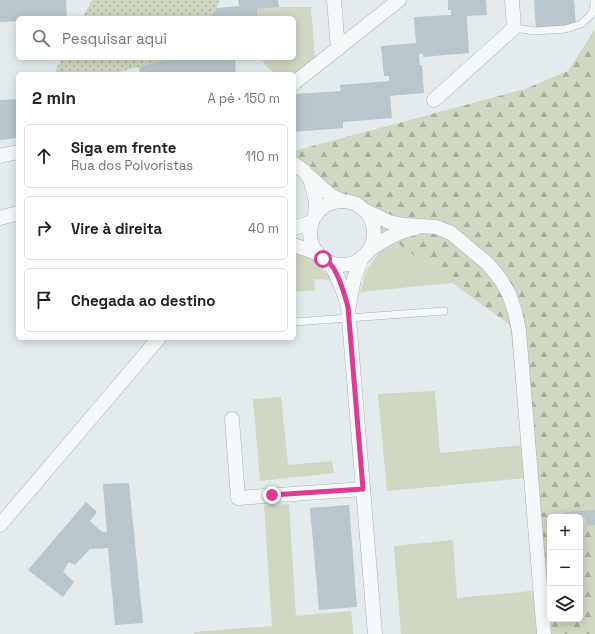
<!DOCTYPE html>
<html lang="pt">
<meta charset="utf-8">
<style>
body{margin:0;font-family:"Space Grotesk",sans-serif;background:#f2f2f2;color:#202124}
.controls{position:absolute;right:12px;bottom:12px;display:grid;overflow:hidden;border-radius:6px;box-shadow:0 2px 10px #0003}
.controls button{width:36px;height:36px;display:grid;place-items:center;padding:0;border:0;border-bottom:1px solid #e0e0e0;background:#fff;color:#202124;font:20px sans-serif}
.stop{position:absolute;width:12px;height:12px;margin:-9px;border:3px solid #de3c94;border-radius:50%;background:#fff}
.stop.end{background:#de3c94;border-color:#fff;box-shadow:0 1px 4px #0008}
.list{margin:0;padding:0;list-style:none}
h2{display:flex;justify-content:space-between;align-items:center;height:52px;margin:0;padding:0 16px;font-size:17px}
h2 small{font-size:13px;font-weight:400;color:#757577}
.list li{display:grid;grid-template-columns:26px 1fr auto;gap:12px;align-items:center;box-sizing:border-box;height:64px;margin:0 8px 8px;padding:0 8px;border:1px solid #e0e0e0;border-radius:6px}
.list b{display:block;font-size:15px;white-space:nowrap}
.list p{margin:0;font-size:13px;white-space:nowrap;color:#757577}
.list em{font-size:13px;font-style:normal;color:#757577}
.icon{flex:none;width:22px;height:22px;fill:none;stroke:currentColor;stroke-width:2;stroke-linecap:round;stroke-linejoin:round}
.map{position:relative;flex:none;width:595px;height:634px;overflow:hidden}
.search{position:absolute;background:#fff;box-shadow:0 2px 10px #0003;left:16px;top:16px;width:280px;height:44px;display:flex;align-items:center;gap:10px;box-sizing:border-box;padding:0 14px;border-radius:6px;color:#757577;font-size:15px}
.panel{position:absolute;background:#fff;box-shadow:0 2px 10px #0003;left:16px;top:72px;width:280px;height:268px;border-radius:6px}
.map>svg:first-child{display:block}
</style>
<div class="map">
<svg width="595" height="634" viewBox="0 0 595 634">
<defs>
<pattern id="forest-firs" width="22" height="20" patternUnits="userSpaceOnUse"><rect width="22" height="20" fill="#d0d7c3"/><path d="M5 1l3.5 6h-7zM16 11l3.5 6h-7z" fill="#a9b0a0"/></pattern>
<pattern id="park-dots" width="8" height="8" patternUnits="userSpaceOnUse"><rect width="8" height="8" fill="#d0d7c3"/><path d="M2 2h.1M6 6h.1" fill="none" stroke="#a9b0a0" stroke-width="1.8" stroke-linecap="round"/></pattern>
</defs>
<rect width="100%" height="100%" fill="#e3ebed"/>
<g fill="#d0d7c3">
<polygon points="279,7 311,7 315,60 294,76 294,74 275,74 265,65 261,58 294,58 294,18 257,18 257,9"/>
<polygon points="406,238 482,280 360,292 366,271 380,251"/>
<polygon points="294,252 314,260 333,280 314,279 315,290 294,292"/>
<polygon points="435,391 440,453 524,445 527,478 387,491 378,394"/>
<polygon points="281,397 288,465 332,461 334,473 260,481 253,399"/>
<polygon points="289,504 296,616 351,611 352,620 353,634 194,634 194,632 272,626 264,506"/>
<polygon points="453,540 457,598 541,590 545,634 401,634 394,546"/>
</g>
<path fill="url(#forest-firs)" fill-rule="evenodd" d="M 595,29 L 595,634 L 546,634 L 510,325 L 294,168 L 294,151 L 525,89 L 568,71 ZM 550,517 L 580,517 L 580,619 L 550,619 Z"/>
<g fill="url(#park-dots)">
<polygon points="92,0 219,0 217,8 210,18 82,18"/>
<polygon points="62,58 171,58 139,67 109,74 54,74"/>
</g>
<g fill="#b9c6cb">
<polygon points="0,0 66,0 67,17 52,18 18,18 18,21 0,22"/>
<polygon points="238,0 278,0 279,7 257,9 257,18 210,18 217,8 239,6"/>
<polygon points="448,0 486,0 487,15 467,16 469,53 423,57 423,54 419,54 420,65 422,65 424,93 390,96 392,118 343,122 343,128 294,132 294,94 341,91 340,85 389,81 389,76 384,76 381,46 416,43 414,17 451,15 451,10 448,10"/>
<polygon points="534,0 574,0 576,26 536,28"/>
<polygon points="171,58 235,58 236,74 140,74 139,67"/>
<polygon points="18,99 18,138 0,140 0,100"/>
<polygon points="129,483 143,623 115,625 108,548 90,549 75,565 69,562 63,572 74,582 63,597 28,570 86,502 97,512 90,521 102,532 107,532 103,484"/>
<polygon points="349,505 357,607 319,610 310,508"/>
<polygon points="595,510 595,525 587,526 586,517 565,517 565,512"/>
</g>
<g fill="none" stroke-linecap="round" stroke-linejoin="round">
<g stroke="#a7b4b8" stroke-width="8">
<g id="lane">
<polyline points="514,28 535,31 566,29 581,24 591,15 594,6 594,0"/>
<polyline points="294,322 444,311"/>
</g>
</g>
<g stroke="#a7b4b8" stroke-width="15">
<g id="street">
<polyline points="334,0 338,49"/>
<polyline points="294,83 399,0"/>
<polyline points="434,100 514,28 512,0"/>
<polyline points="0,156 18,152"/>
<polyline points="294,164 304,171 310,179 316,202 315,215"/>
<polyline points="310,177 330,195 342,201"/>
<circle cx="342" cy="233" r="32"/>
<polyline points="364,210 389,222 404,225 436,227 451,233 488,264 501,280 509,294 515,312 519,331 544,634"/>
<polyline points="0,218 18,213"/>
<polyline points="294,228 312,222"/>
<polyline points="294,245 317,253"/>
<path d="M 369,250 C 383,240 398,231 415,228"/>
<path d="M 330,263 C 338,277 344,291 348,307 L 375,634"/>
<polyline points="349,305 354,279 362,257"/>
<polyline points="232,419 238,498 363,489"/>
<polyline points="0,525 159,338"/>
</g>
</g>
<use href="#lane" stroke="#f6f9fa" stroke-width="7"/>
<use href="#street" stroke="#f6f9fa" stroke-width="14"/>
</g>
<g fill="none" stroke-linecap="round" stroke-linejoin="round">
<path stroke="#de3c94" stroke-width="5" d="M 272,495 L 363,489 L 348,307 C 345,296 338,269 328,262 C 327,261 325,260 323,259"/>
</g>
</svg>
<div class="controls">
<button>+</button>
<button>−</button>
<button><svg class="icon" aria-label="layers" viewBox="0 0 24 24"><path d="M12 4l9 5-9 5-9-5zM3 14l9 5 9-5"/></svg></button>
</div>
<div class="stop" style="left:323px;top:259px"></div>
<div class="stop end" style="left:272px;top:495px"></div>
<div class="search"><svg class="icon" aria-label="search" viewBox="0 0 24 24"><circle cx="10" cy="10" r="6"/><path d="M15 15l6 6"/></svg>Pesquisar aqui</div>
<section class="panel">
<h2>2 min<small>A pé · 150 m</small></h2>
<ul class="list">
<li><svg class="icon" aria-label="ahead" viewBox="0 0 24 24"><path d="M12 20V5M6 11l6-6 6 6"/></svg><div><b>Siga em frente</b><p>Rua dos Polvoristas</p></div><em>110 m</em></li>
<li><svg class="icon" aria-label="right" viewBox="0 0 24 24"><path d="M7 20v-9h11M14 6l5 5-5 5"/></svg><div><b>Vire à direita</b></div><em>40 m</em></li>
<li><svg class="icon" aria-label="arrive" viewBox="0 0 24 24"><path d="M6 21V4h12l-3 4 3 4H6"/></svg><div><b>Chegada ao destino</b></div></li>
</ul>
</section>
</div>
